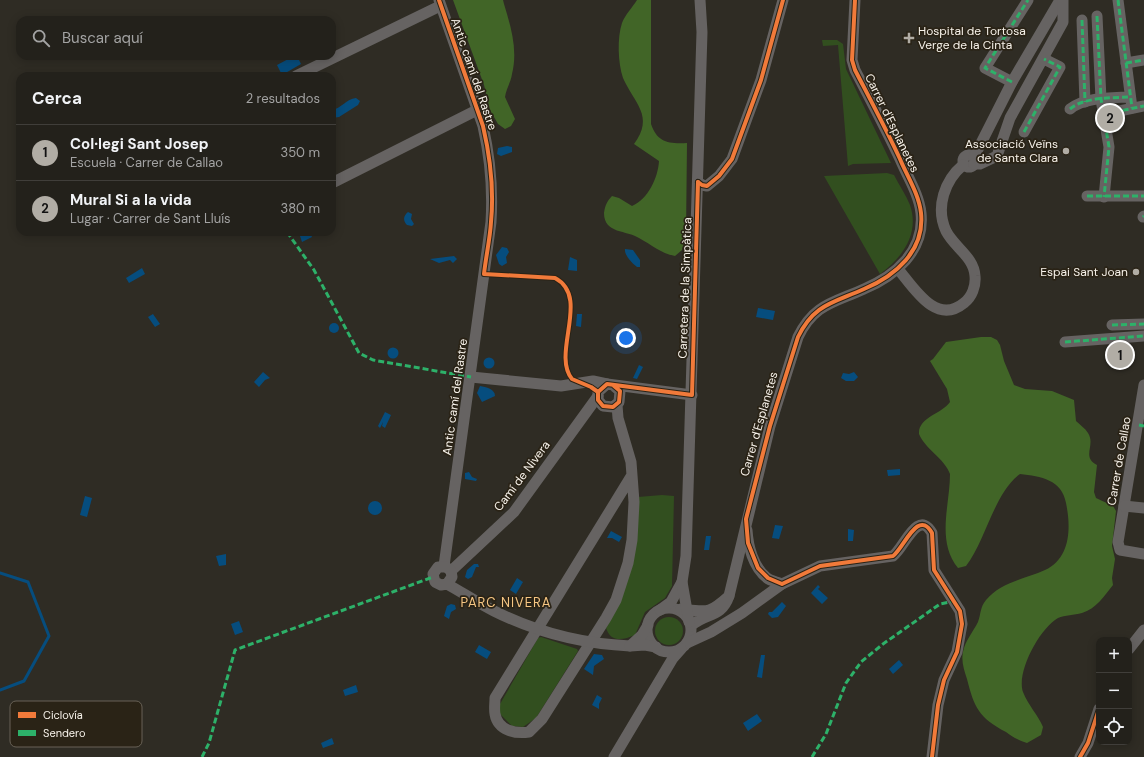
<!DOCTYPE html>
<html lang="es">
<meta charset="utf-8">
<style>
body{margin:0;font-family:"DM Sans",sans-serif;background:#2b2924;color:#f1f3f6}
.controls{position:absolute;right:12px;bottom:12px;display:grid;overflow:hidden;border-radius:8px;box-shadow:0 2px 10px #0003}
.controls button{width:36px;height:36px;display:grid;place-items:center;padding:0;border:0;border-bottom:1px solid #403e3a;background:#23211b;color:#f1f3f6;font:20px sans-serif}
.you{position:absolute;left:626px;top:338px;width:14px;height:14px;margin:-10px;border:3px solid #fff;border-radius:50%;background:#1a73e8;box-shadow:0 0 0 6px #1a73e833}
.badge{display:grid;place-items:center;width:26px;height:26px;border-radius:50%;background:#b1ada5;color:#111;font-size:13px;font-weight:700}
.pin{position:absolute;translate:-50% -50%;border:2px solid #fff;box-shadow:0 1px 4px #0006}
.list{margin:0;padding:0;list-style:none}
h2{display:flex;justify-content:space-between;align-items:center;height:52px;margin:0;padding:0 16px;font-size:17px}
h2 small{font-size:13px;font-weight:400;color:#a3a3a3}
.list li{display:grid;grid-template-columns:26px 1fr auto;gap:12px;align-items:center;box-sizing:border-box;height:56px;padding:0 16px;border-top:1px solid #403e3a}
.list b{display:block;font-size:15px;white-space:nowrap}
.list p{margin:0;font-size:13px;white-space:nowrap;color:#a3a3a3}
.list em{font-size:13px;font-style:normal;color:#a3a3a3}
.icon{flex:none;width:22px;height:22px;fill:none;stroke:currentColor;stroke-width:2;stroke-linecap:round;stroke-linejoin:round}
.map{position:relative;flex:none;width:1144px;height:757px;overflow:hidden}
.search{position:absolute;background:#23211b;box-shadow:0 2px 10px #0003;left:16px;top:16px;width:320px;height:44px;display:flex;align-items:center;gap:10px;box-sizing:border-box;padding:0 14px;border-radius:12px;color:#a3a3a3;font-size:15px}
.panel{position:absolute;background:#23211b;box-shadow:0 2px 10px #0003;left:16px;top:72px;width:320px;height:164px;border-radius:12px}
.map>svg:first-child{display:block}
</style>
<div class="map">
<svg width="1144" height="757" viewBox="0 0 1144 757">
<rect width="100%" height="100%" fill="#2f2c24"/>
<g fill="#324f1f">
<polygon points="822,40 837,40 843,44 846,69 891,163 853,164 848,166 838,45 823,46"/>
<path d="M 887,173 L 894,175 C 899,185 906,195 910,205 C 920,234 902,258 880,274 L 824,176 Z"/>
<path d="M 662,495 L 674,496 L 672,586 L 665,598 L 645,612 L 635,635 C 623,640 611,643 606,628 L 616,609 L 638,497 Z"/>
<circle cx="669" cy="631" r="14"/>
<polygon points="541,637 577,649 578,651 536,718 523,727 512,726 500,714 500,704 538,638"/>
</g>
<g fill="#416527">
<path d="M 453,0 L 503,0 L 504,4 C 511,27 518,50 512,74 C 511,82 506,89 505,97 L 515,119 L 511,126 L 505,129 L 498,124 L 490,110 L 484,85 Z"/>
<path d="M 637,0 L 651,0 L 651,124 C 657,142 668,144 687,143 L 686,234 L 682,250 L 675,256 C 660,253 652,245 639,238 C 627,230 604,234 604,213 C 605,206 607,201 612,196 L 619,198 L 632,206 C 648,199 658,178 659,161 L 634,144 C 655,116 634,103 623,78 C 618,63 617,38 622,23 C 625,15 632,8 637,0 Z"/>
<path d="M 981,337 L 991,337 L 997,340 L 1000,345 L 1004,361 L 1014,385 L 1025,389 L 1052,391 L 1074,400 L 1076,421 C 1080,425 1085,428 1088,433 C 1096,445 1081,457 1097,465 L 1094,492 L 1096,498 L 1113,506 L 1116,511 L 1112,546 L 1115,559 L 1112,578 L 1113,585 C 1104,596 1096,609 1082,613 C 1074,615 1065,615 1058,618 C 1040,628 1016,672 1023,692 C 1028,705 1038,715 1043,727 L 1041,735 L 1027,743 C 1019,741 1013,737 1006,732 C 979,718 974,707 967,679 C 964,670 961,661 963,652 C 965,641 973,632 978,622 C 981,614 980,607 986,600 C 1001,582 1025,579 1045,570 C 1071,558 1071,527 1066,503 C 1062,480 1041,476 1020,474 C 994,493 986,540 966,566 L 958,568 C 936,541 950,505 950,474 C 944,458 926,450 919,434 C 918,417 942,414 950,402 L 947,389 L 930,361 L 933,359 L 946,342 Z"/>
</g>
<g fill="#064d7e">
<polygon points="294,56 297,56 301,64 282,75 277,65"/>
<path d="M 356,98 L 360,101 L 358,105 L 339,117 L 332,118 L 332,110 C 342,108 346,99 356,98 Z"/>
<polygon points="507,146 512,147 512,152 501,156 497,154 498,148"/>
<path d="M 408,212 L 412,214 L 411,219 L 414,224 L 412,226 L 407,225 C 403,221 403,216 408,212 Z"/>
<polygon points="308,232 310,232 312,237 302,242 300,236"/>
<polygon points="502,247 507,248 509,252 506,257 507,263 502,266 499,264 496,255"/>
<path d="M 625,249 L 633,250 L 640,260 L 640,267 L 637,267 C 632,263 624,255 625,249 Z"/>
<polygon points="454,256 457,259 453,263 450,260 439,263 430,259"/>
<polygon points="570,257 577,260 577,271 568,270"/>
<polygon points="142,268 145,274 129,283 126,278"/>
<polygon points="758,308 775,311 773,320 756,317"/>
<polygon points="153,314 160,324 155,327 148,317"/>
<polygon points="577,314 582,314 581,327 576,326"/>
<circle cx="334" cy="328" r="5"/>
<circle cx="393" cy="353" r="5.5"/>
<circle cx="489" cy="363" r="5.5"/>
<polygon points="639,365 643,367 637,379 633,378"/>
<polygon points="263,372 270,378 265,380 259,387 254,382"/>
<polygon points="854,372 858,377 854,381 846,381 841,378 843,373 849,374"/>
<path d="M 480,386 C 486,387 495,389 495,396 L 482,402 L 477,393 Z"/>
<polygon points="385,412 391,415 385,428 382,426 383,422 380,428 378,426"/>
<polygon points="900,469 900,475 888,476 887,470"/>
<polygon points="469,472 472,477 477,479 476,481 465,479 465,473"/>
<polygon points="85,496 92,498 87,517 80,515"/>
<circle cx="375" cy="508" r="7"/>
<polygon points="775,525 783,526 779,539 772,538"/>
<polygon points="848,529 854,530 853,541 848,541"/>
<polygon points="611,531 622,537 619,542 612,538 607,538"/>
<polygon points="706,536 711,536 709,550 704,550"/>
<polygon points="226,554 226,565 219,566 216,556"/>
<polygon points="474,564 478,564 479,567 476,567 472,577 468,579 465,577 467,570"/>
<polygon points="517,578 523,582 516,594 510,590"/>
<polygon points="818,585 820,587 818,589 828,598 822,604 811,593"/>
<polygon points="782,602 786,606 778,617 772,618 768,614 769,612 772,612"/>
<polygon points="451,604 455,605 456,609 451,612 449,619 444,616 447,606"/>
<polygon points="239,621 243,632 235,635 231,624"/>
<polygon points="479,645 491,652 487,659 475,652"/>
<polygon points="594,654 602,655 604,659 594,666 593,675 584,669"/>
<polygon points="761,655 765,655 762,678 757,677"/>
<polygon points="899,660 903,665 893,674 889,669"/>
<polygon points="356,685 358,692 345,696 343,690"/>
<polygon points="597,695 602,698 599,704 599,709 592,705"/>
<polygon points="757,714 762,721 748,731 743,723"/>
<polygon points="332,738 334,744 323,748 321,743"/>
</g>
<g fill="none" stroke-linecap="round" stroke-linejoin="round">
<polyline stroke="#064d7e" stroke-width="3" points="0,573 28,582 49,636 24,681 0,690"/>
<g stroke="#666362" stroke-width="11">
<path d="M 439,0 L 483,126 C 490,157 493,190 491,222 L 444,566"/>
<polyline points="1118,0 1132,108"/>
<polyline points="1097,16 1101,99 1109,147 1104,197"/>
<polyline points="1082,20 1085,102"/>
<polyline points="1126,63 1144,60"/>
<polyline points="296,76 440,6"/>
<polyline points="1012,82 985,68 1028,0"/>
<path d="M 1070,109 C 1084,97 1111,98 1130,97"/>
<polyline points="1105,114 1144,106"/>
<polyline points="1024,132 1060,67 1044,59"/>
<circle cx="969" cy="161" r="6"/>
<polyline points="974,157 1012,82 1060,0"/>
<polyline points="974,164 980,164 997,156 1010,118 1063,22 1063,0"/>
<polyline points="698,182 702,185 707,186 719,176 732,159 761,80 783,0"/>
<polyline points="332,183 477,110"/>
<polyline points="1087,196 1144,196"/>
<polyline points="1143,217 1144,216"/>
<path d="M 898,269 C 914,288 936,326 964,303 C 972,297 976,286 975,276 C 974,257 954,247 946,231 C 935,207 945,180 963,165"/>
<polyline points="1112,325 1144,324"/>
<polyline points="1065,342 1144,336"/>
<polyline points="471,377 561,386 593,381 607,384"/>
<polyline points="1144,385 1118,542 1120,550 1144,554"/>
<polyline points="614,386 620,391 619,402 613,407 603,406 598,400 598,392 607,384 692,395"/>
<path d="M 617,405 L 618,418 L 631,462 L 634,502 L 632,540 L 628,563 L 616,600 L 606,618 L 542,719 L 529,732 C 516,734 498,731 495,714 C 494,709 495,703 495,698 L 632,475"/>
<polyline points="1124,506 1144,508"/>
<path d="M 747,530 C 748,546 753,567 767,578 C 771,581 778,582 782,584"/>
<polyline points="451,571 514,512 598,396"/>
<path d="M 447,584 L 452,577 L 451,571 L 446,567 L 438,567 L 433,574 L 435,582 L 441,585 L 447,584 C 463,593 478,603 494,611 C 536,632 583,644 630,646"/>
<path d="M 729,596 L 770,426 L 798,337 C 814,304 833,303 864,289 C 895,276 925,251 921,213 C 919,194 907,176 900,159 C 886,129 870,99 855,70 L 852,60 L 855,0"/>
<circle cx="669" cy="630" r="22"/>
<path d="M 681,609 C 708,612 709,614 729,596 C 721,619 706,612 691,626"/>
<polyline points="660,610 671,602 682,582"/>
<polyline points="689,622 682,582 686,556 702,32 700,0"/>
<polyline points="648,625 642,635 630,646 645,645 656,647"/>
<path d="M 687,643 L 711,632 L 742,613 L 782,584 L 820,566 L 893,556 C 904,548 918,508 932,533 L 934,570 L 960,611 L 962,624 L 957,652 L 944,680 L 938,705 L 932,757"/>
<polyline points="1129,649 1144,630"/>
<polyline points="614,757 673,658 681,649"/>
<polyline points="1080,757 1088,743 1099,709"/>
</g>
<g stroke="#2db169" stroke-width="3" stroke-dasharray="6 3" stroke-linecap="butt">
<polyline points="1118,0 1132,108"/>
<polyline points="1097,16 1101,99 1109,147 1104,197"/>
<polyline points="1082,20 1085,102"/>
<polyline points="1126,63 1144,60"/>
<polyline points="1012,82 985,68 1028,0"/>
<path d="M 1070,109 C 1084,97 1111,98 1130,97"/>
<polyline points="1105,114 1144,106"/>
<polyline points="1024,132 1060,67 1044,59"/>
<polyline points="1087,196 1144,196"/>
<polyline points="1143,217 1144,216"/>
<polyline points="287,232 314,270 359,353 373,360 471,377"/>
<polyline points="1112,325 1144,324"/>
<polyline points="1065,342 1144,336"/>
<polyline points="1139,425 1144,426"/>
<polyline points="202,757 209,743 235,650 433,577"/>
<polyline points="812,757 826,734 846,683 861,662 883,644 940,604 954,601"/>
</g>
<g stroke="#2a2316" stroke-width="6">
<g id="cycleway">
<path d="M 439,0 L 483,126 C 490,156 494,191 491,222 C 490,239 486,256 484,274 L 555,278 C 591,297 551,353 572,379 L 591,387 L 598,392"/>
<path d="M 855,0 L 852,60 L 855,70 C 870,99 886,129 900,159 C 907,176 919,194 921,213 C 925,251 895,276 864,289 C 833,303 814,304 798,337 L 770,426 L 746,519 L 748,543 L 758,568 L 768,578 L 782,584 L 820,566 L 893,556 C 904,548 918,508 932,533 L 934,570 L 960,611 L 962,624 L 957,652 L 944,680 L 938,705 L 932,757"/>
<polyline points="698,182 702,185 707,186 719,176 732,159 761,80 783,0"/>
<polyline points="614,386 620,391 619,402 613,407 603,406 598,400 598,392 607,384 692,395 698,182"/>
<polyline points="1080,757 1088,743 1099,709"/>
</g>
</g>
<use href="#cycleway" stroke="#f17a3a" stroke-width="4"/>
</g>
<g fill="#b1ada5" stroke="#2a2316" stroke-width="1.5">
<path d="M907 32h4v4h4v4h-4v4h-4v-4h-4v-4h4z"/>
<circle cx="1066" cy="151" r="4"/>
<circle cx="1136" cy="272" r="4"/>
</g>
<g text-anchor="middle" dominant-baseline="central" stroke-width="3.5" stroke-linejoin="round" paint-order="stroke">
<g font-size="12" fill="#f7f2ea" stroke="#2a2316" text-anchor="end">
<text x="918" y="31" text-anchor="start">Hospital de Tortosa<tspan x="918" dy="14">Verge de la Cinta</tspan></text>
<text x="1058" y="144">Associació Veïns<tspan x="1058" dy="14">de Santa Clara</tspan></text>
<text x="1128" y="272">Espai Sant Joan</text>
</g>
<g font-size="12" fill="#f7f2ea" stroke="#2a2316">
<text transform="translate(474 74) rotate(71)">Antic camí del Rastre</text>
<text transform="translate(892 123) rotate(64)">Carrer d'Esplanetes</text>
<text transform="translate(685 288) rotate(-88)">Carretera de la Simpàtica</text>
<text transform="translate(455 397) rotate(-82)">Antic camí del Rastre</text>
<text transform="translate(759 424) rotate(-74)">Carrer d'Esplanetes</text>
<text transform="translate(1119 461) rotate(-80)">Carrer de Callao</text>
<text transform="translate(522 476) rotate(-53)">Camí de Nivera</text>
</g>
<g font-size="13" letter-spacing="1" fill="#f6c683" stroke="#2a2316">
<text x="506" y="602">PARC NIVERA</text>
</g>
</g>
<rect x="10" y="701" width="132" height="46" rx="6" fill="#2a2316" stroke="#686156" stroke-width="1"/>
<rect x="18" y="712" width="18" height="6" fill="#f17a3a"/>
<rect x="18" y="730" width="18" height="6" fill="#2db169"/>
<g font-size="11" fill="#f7f2ea">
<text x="43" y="719">Ciclovía</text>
<text x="43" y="737">Sendero</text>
</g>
</svg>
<div class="controls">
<button>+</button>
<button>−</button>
<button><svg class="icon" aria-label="locate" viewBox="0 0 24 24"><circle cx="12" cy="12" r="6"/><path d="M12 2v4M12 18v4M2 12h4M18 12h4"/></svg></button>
</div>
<div class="you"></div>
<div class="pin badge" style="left:1120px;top:355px">1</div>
<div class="pin badge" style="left:1110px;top:118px">2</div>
<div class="search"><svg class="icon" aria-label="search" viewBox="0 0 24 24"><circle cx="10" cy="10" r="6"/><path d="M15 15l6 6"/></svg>Buscar aquí</div>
<section class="panel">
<h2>Cerca<small>2 resultados</small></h2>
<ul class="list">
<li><span class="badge">1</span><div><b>Col·legi Sant Josep</b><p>Escuela · Carrer de Callao</p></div><em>350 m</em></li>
<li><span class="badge">2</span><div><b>Mural Si a la vida</b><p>Lugar · Carrer de Sant Lluís</p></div><em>380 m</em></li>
</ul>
</section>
</div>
